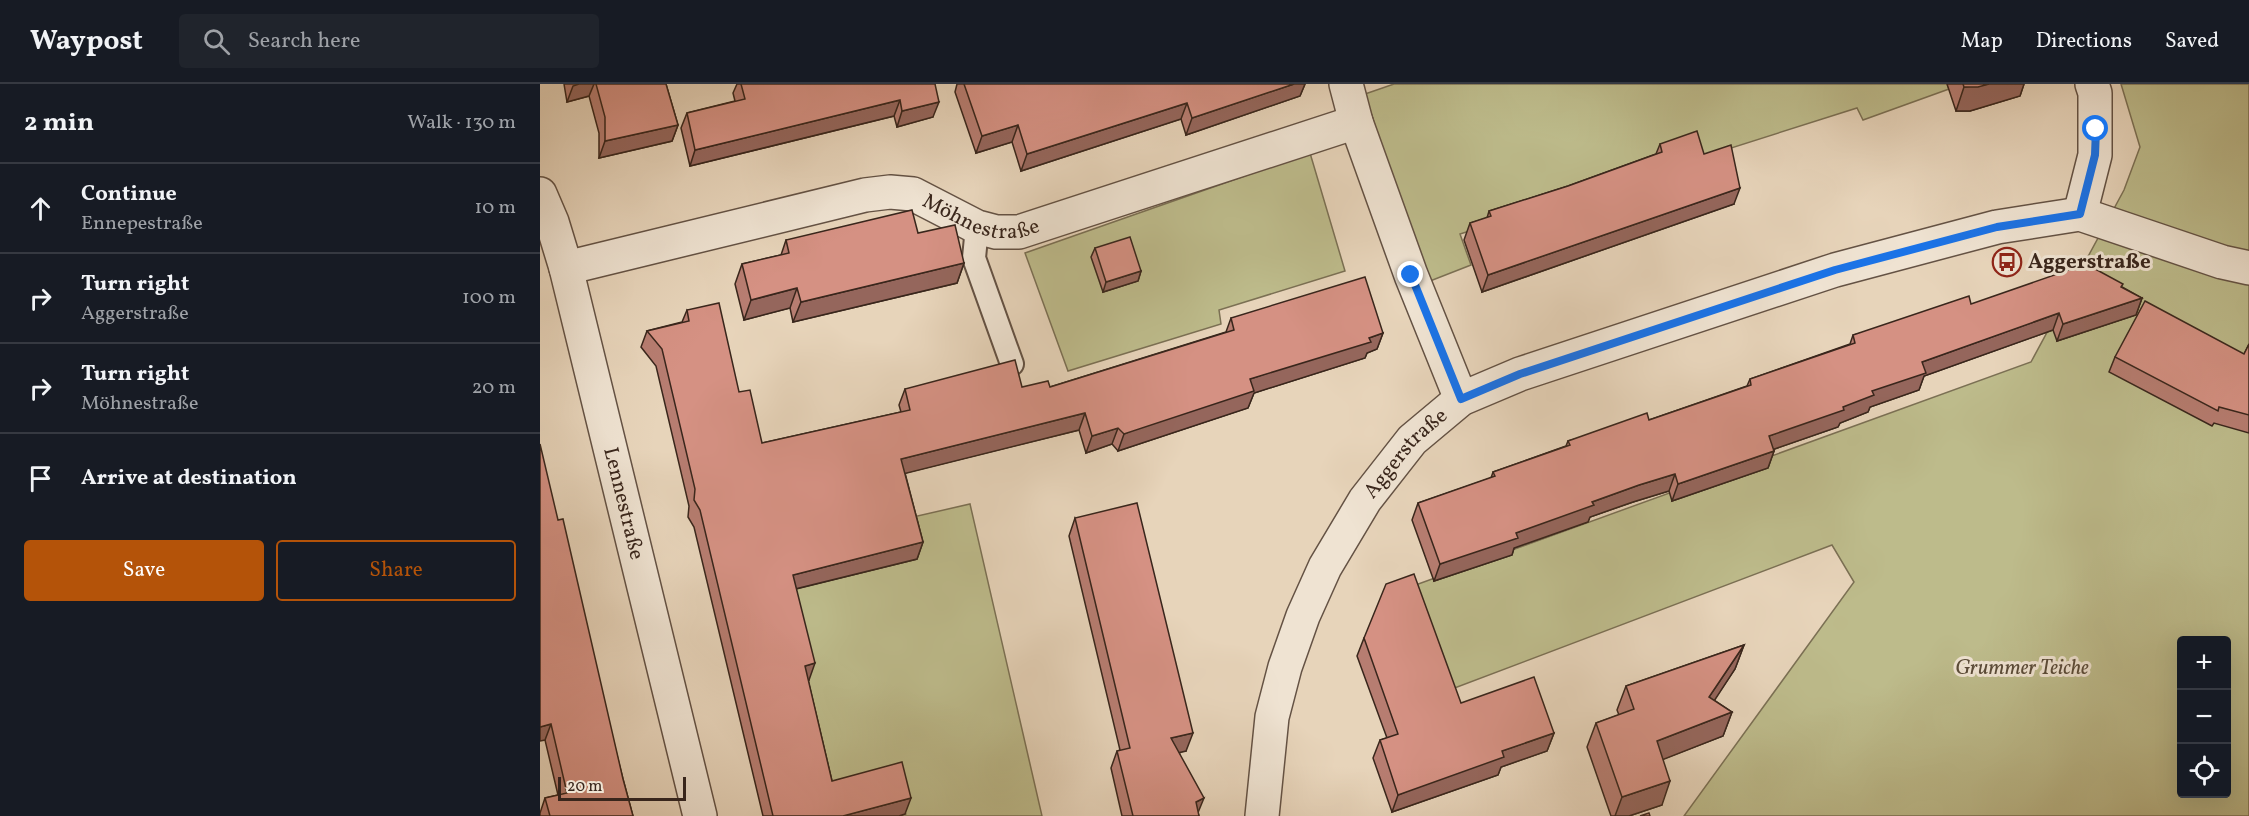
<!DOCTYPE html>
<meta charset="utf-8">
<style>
body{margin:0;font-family:Vollkorn,serif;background:#20242c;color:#f1f3f6}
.controls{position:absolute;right:18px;bottom:18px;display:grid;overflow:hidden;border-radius:6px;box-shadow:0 6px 24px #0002}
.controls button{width:54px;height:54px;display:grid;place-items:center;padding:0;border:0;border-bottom:2px solid #363941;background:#171b24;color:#f1f3f6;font:30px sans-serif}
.scale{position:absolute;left:18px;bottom:15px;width:128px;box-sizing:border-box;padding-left:6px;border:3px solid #39261c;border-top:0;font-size:16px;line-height:21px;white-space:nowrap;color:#39261c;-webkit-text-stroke:4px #efe3d2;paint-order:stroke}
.stop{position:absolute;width:18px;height:18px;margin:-14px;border:4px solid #1a73e8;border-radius:50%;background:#fff}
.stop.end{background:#1a73e8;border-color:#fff;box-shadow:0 2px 6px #0008}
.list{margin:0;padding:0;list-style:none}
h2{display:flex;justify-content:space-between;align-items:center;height:78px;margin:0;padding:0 24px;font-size:26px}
h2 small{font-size:20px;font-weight:400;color:#9ea1a6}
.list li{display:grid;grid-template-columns:39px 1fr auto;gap:18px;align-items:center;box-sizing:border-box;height:90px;padding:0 24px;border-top:2px solid #363941}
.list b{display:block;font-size:22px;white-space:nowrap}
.list p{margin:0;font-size:20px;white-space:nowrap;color:#9ea1a6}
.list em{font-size:20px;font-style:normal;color:#9ea1a6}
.actions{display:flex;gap:12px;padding:18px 24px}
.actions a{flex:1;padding:14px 0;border:2px solid #b45309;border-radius:6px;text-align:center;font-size:21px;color:#b45309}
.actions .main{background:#b45309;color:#fff}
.icon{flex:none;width:33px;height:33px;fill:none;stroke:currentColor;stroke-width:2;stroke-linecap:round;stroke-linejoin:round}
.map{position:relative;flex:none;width:1709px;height:732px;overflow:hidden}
header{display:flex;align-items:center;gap:36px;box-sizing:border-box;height:84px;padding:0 30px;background:#171b24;border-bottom:2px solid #363941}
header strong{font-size:28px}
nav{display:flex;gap:33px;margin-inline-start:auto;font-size:21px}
.search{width:420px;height:54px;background:#20242c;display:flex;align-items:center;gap:15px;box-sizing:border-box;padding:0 21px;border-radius:6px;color:#9ea1a6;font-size:22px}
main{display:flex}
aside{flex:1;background:#171b24}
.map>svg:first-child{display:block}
</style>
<header>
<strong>Waypost</strong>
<div class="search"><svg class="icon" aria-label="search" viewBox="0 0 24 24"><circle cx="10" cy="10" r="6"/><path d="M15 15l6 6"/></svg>Search here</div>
<nav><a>Map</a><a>Directions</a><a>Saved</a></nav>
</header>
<main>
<aside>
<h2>2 min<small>Walk · 130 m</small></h2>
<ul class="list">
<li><svg class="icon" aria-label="ahead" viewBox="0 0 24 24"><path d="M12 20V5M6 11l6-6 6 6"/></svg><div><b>Continue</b><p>Ennepestraße</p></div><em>10 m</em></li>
<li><svg class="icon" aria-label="right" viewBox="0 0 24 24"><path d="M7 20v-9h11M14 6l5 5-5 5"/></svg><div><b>Turn right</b><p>Aggerstraße</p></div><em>100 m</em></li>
<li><svg class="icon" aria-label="right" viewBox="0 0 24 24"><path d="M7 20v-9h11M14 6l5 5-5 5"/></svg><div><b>Turn right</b><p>Möhnestraße</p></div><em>20 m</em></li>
<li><svg class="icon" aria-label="arrive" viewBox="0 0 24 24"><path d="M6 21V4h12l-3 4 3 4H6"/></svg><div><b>Arrive at destination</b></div></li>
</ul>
<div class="actions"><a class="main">Save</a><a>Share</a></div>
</aside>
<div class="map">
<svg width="1709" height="732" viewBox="0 0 1709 732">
<rect width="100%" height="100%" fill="#e7d4ba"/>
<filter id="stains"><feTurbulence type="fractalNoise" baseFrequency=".00333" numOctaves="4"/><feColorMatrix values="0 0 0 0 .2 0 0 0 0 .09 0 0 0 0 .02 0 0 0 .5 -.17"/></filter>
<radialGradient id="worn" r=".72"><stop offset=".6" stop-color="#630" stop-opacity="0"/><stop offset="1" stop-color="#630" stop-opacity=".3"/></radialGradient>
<g fill="#bdbb8b" stroke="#7b7054" stroke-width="1.5" fill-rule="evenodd">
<polygon points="854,0 1407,0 1409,5 1323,36 1317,24 920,150 931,181 885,199 825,10"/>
<path d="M 1581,0 L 1709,0 L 1709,732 L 1144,732 L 1314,498 L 1292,461 L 904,608 L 870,503 L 1491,278 L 1584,106 L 1600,63 ZM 1642,556 L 1686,556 L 1686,710 L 1642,710 Z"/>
<polygon points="770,69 805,187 679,226 681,240 528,287 485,169"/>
<polygon points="430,420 502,732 298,732 233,465"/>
</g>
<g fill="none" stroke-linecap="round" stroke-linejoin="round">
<g stroke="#645244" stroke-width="26">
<polyline id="service" points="437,143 434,174 472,280"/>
</g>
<g stroke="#645244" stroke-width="36">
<g id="minor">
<polyline points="806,0 816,38 871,191 921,315"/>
<path id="s1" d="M 0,110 L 12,138 L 26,184 L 160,732"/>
<polyline points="1540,130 1555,71 1555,9 1552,0"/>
<path id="s2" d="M 26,184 L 325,111 L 350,108 L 373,110 L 437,143 L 456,148 L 479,148 L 816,38"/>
<path id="s3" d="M 722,732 L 732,633 L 745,583 L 763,532 L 785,483 L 825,416 L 872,356 L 921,315 L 980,290 L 1295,186 L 1457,143 L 1540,130 L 1682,178 L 1709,184"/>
</g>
</g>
<use href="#service" stroke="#efe3d2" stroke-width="22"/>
<use href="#minor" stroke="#efe3d2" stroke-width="33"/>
</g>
<g fill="#b77d71" stroke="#39261c" stroke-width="1.5">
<polygon points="24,0 126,0 138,41 132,57 59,74 59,49 49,12 27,18"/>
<polygon points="197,0 395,0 393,33 357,43 354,32 150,82 141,44 147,29 195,17 193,9"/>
<polygon points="417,0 765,0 760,12 646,51 641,35 481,87 472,58 436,69 415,8"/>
<polygon points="1407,0 1484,0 1480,12 1430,27 1416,27"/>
<polygon points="1120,60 1164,70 1194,120 942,208 924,156 930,139 947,134 949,127 1028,102 1116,70"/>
<polygon points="378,149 424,179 417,199 253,238 250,224 204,236 195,200 202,180 241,171 246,156"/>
<polygon points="555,164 601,187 598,197 563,208 551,173"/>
<polygon points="1582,203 1602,214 1596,231 1517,257 1513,246 1384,292 1379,306 1330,323 1328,328 1300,339 1298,343 1234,365 1234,367 1228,384 1132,417 1129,407 1093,418 1050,433 1048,438 974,464 972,471 894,497 872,436 878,419 951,394 953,388 1026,362 1028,357 1109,336 1207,302 1210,295 1310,260 1313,251 1431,220"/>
<polygon points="147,226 199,308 222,359 361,328 359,321 365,305 510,303 686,248 691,234 843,249 837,265 827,269 825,274 714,309 708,324 578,367 572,360 546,369 539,346 365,389 383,458 377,475 256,505 269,596 268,596 292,697 365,730 359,732 223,732 154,443 148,433 149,422 116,282 101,263 107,247 142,238"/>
<polygon points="1709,260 1709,349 1674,339 1672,342 1569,288 1575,273 1704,270"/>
<polygon points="535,434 646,667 639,668 659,732 582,732 571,684 577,667 580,666 529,452"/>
<polygon points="18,436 83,695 93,732 0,732 0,729 5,714 18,711 5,656"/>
<polygon points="824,554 921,619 1014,649 1007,667 961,683 958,691 852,728 833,674 840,656 847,654 817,572"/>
<polygon points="1204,561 1195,585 1174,616 1192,628 1183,652 1123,675 1122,721 1089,732 1071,732 1047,663 1056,639 1079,631 1077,626 1086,602"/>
</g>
<g fill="#95665c" stroke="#39261c" stroke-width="1.5">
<polygon points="39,0 54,0 49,12 27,18 33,2"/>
<polygon points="754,0 765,0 760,12 646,51 652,34"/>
<polygon points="1449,0 1484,0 1480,12 1430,27 1416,27 1424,3"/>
<polygon points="360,16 354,32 150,82 155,66"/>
<polygon points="399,18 393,33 357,43 362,27"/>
<polygon points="647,19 641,35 481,87 487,70"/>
<polygon points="138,41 132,57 59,74 65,57"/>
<polygon points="478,41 472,58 436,69 442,52"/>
<polygon points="1200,104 1194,120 942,208 948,191"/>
<polygon points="424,179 417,199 253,238 261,218"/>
<polygon points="601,187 598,197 563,208 566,198"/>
<polygon points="257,204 250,224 204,236 211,216"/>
<polygon points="1602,214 1596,231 1517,257 1523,240"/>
<polygon points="1519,229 1513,246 1384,292 1379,306 1330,323 1328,328 1300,339 1298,343 1223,369 1229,352 1303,323 1382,278"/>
<polygon points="843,249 837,265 827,269 825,274 714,309 708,324 578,367 584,350 710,295"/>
<polygon points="545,329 539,346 355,392 361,375"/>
<polygon points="578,344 572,360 546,369 552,352"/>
<polygon points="1234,367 1228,384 1132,417 1138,400"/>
<polygon points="1135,390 1129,407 1093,418 1050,433 1048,438 974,464 972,471 894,497 900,480 1052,418 1099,401"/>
<polygon points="383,458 377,475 247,507 253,491"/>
<polygon points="1204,561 1195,585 1161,637 1169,613"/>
<polygon points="275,579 269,596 258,598 265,582"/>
<polygon points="1192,628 1183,652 1109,681 1117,657"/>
<polygon points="11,640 5,656 0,657 0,643"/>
<polygon points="653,649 646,667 625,672 631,654"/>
<polygon points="1014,649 1007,667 961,683 958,691 852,728 858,711 962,667"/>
<polygon points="1130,697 1122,721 1089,732 1075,732 1082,713"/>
<polygon points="371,714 365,730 359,732 302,732"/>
<polygon points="664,714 657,731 656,718"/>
</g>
<g fill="#d59183" stroke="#39261c" stroke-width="1.5">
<polygon points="56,0 126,0 138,41 65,57 65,33"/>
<polygon points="201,0 395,0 399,18 362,27 360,16 155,66 147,29 205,15"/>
<polygon points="424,0 754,0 652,34 647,19 487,70 478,41 442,52"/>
<polygon points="1423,0 1449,0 1438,3 1424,3"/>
<polygon points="1157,47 1164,70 1191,61 1200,104 948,191 930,139 951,132 949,127 1028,102 1122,68 1120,60"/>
<polygon points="372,126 378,149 415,141 424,179 261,218 257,204 211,216 202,180 249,169 246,156"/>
<polygon points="590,153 601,187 566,198 555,164"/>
<polygon points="1546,180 1583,200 1581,203 1602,214 1523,240 1519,229 1382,278 1386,289 1332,307 1334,311 1303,323 1304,326 1229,352 1234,367 1138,400 1135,390 1099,401 1052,418 1054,421 976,449 978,454 900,480 878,419 955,392 953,388 1030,361 1028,357 1107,329 1109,336 1211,301 1210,295 1315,259 1313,251 1429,212 1431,220"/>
<polygon points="825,193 843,249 829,254 831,258 710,295 714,307 584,350 578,344 552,352 545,329 361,375 383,458 253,491 275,579 265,582 292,697 362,678 371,714 303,732 233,732 160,426 154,416 155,405 122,265 107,247 149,237 147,226 179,219 199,308 210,306 222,359 370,326 365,305 475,276 482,303 508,297 510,303 694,246 691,234"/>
<polygon points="1605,217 1704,270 1709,260 1709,331 1679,323 1678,327 1575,273"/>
<polygon points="0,360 18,436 23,435 83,695 93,732 10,732 5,714 27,709 11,640 0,643"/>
<polygon points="597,419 653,649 631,654 664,714 656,718 659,732 593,732 577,667 590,664 535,434"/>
<polygon points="874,490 921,619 994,593 1014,649 962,667 964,673 858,711 840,656 858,650 824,554 846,500"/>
<polygon points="1204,561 1169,613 1192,628 1117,657 1130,697 1082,713 1056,639 1094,625 1086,602"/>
<polygon points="1109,729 1110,732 1100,732"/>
</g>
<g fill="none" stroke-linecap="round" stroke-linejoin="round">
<polyline stroke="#1a73e8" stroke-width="8" points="871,191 921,315 980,290 1295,186 1457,143 1540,130 1555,71 1556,45"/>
</g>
<defs>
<g id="bus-ring" transform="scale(1.5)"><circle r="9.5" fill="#efe3d2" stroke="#8f2418" stroke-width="1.5"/><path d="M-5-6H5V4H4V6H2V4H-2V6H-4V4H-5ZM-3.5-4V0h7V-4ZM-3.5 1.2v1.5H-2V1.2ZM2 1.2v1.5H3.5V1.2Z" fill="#8f2418"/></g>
</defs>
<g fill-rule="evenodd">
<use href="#bus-ring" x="1467" y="178"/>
</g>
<g text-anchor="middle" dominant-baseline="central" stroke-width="6" stroke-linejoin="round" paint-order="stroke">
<g font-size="21" fill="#39261c" stroke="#efe3d2">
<text stroke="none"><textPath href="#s2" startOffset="430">Möhnestraße</textPath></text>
<text stroke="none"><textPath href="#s3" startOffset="399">Aggerstraße</textPath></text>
<text stroke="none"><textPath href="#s1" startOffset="321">Lennestraße</textPath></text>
</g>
<g font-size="21" font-weight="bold" fill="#39261c" stroke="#efe3d2" text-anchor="start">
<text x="1488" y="178">Aggerstraße</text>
</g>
<g font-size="21" font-style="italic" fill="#5a4b38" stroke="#efe3d2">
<text x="1482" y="584">Grummer Teiche</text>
</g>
</g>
<rect width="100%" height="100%" filter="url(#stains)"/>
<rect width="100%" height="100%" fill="url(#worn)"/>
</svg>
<div class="controls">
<button>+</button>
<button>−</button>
<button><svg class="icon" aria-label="locate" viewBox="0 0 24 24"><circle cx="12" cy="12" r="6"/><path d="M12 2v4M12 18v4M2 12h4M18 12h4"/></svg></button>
</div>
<div class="scale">20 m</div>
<div class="stop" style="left:1556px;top:45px"></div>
<div class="stop end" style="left:871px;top:191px"></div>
</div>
</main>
